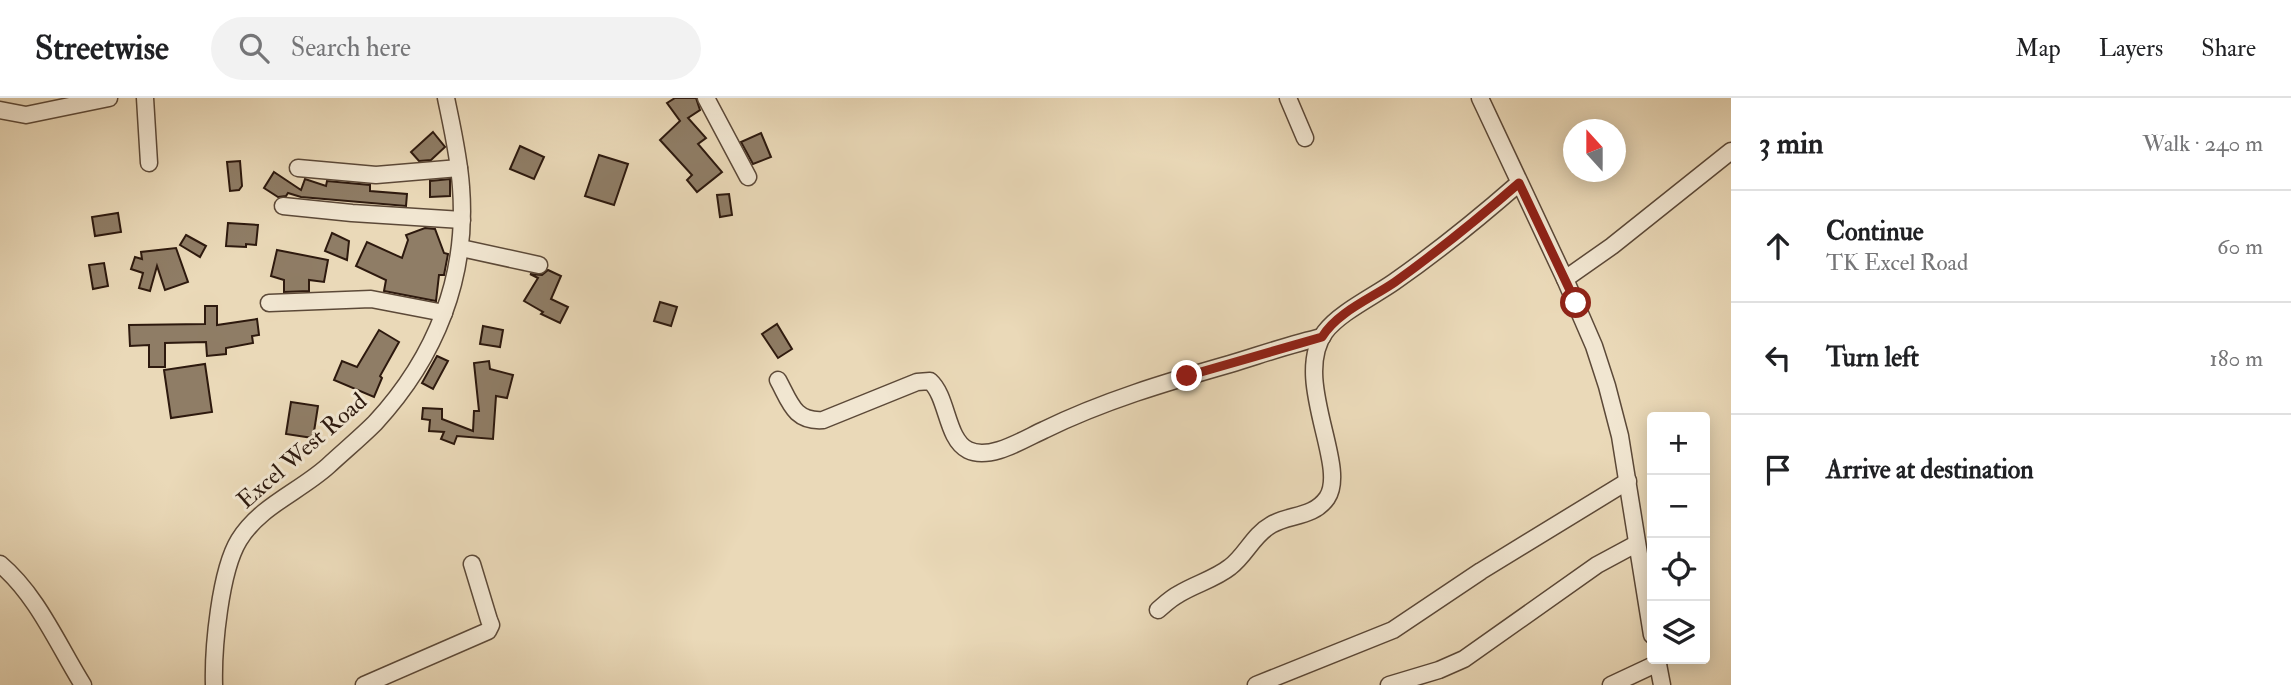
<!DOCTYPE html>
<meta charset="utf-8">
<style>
body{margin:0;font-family:"IM FELL Double Pica",serif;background:#f2f2f2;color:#202124}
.controls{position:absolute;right:21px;bottom:21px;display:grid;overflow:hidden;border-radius:7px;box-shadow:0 4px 18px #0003}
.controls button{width:63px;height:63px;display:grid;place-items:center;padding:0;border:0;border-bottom:2px solid #e0e0e0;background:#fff;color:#202124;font:35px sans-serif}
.compass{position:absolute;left:1563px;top:21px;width:63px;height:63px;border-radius:50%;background:#fff;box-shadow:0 4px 18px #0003;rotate:339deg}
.stop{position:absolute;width:21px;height:21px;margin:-16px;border:5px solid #8f2418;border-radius:50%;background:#fff}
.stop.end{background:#8f2418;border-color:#fff;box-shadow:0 2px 7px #0008}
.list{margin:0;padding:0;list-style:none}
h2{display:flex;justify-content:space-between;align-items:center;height:91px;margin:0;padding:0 28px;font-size:30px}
h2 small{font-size:23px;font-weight:400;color:#757577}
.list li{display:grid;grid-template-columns:46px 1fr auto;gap:21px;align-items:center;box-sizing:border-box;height:112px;padding:0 28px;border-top:2px solid #e0e0e0}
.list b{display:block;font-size:26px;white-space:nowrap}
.list p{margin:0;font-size:23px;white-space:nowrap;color:#757577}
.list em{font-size:23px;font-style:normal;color:#757577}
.icon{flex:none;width:38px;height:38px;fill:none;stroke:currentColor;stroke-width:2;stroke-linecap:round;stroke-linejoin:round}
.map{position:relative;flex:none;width:1731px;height:587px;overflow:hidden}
header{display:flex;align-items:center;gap:42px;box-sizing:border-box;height:98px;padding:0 35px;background:#fff;border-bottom:2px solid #e0e0e0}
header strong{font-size:33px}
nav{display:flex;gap:38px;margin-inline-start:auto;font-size:24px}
.search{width:490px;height:63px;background:#f2f2f2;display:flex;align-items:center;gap:18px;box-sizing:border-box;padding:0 24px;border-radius:38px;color:#757577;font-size:26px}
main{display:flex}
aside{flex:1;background:#fff}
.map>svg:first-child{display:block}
</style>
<header>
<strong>Streetwise</strong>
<div class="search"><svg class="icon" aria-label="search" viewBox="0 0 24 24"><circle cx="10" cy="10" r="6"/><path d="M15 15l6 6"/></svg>Search here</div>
<nav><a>Map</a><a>Layers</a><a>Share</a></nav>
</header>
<main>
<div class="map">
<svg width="1731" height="587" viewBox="0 0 1731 587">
<rect width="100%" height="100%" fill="#ead9b8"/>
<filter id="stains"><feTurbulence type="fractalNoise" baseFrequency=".00286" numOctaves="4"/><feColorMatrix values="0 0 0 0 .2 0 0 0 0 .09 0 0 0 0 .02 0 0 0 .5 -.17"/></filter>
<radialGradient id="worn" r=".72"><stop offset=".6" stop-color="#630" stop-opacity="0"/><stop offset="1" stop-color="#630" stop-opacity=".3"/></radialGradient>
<g fill="#8f7d66" stroke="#2d190e" stroke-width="2">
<polygon points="675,0 696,0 700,12 688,20 706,40 698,46 722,74 697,94 687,82 692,77 660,42 680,23 667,5"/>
<polygon points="433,34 445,49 431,62 419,63 411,54"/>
<polygon points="761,35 771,59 753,66 741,44"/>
<polygon points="520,48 544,59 534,81 510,71"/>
<polygon points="599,57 628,66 614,107 585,98"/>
<polygon points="240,63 242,88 239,92 230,93 227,64"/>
<polygon points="274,74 301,92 305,81 326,88 327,83 370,87 370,93 407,96 406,108 301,99 288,95 286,98 278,99 264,90"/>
<polygon points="450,81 450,98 430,99 430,83"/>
<polygon points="729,96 732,117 720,119 717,97"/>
<polygon points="118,115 121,134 95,138 92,119"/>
<polygon points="228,125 258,127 256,147 246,146 246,149 226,148"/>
<polygon points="425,130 435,131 444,155 448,156 444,177 439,177 436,203 384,193 386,182 356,168 367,144 402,160 408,142 406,137"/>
<polygon points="332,135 349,143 347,162 325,153"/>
<polygon points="186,137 206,148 200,159 180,147"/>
<polygon points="176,150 188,184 165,192 157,168 150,193 139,190 143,175 131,171 135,159 142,161 141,154"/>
<polygon points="277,152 328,162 324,184 309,182 309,193 284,194 284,182 271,178"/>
<polygon points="104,165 108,188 93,191 89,167"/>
<polygon points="548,172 561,178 551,201 568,209 560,225 541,216 543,214 524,203 538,180 530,176 542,177"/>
<polygon points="660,204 677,209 671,228 654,223"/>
<polygon points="205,208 217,208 217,227 257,221 259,237 252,238 253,245 226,250 226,256 207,258 206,244 165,245 165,269 149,269 149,247 130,248 129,227 205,226"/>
<polygon points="777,226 792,251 778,260 762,236"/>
<polygon points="483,228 503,232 500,249 480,246"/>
<polygon points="379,232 399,244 380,278 382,280 374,299 334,282 342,263 357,269"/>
<polygon points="437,258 448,263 433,291 422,285"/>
<polygon points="489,263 490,271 513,277 507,300 496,298 493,341 457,338 454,346 441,341 444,334 429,333 430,322 422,321 423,310 442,311 442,321 473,333 474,313 479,313 474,265"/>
<polygon points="205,266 212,314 171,320 164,272"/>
<polygon points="291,304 318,308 313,340 286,336"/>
</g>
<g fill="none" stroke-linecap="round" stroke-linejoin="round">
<g stroke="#5c4938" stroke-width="19">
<g id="minor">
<polyline points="145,0 149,65"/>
<polyline points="706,0 748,79"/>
<polyline points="1288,0 1305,40"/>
<polyline points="1480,0 1565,181 1594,248 1607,288 1620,338 1652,537"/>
<polyline points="0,12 26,17 109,0"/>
<polyline points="298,70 376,77 459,70"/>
<polyline points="283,108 352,115 462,122"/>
<polyline points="461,150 539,167"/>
<polyline points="1565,181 1612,148 1731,53"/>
<polyline points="269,205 371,201 444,215"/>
<path d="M 778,282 C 790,304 794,324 823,322 L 917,284 L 930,283 C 948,299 946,341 968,352 C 990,363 1024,341 1044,332 C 1103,303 1167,284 1230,266 C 1260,257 1291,246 1322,239"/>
<path d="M 0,466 C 37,497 58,547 83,587"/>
<path d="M 1158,512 C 1164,507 1171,500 1179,496 C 1195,486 1215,481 1230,469 C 1246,457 1253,437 1271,427 C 1289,416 1313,420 1327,400 C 1349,368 1291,281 1325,234 C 1339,215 1374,198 1394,184 C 1437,154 1479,120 1519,85"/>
<polyline points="1657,561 1662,587"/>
<path d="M 214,587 C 213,550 220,473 239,442 C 260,408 299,394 328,368 C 343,354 360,340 375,325 C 436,259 468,179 461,89 C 459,59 452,29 446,0"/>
<polyline points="364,587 488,533 491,527 489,522 472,466"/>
<polyline points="1256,587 1393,532 1481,473 1628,383"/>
<polyline points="1389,587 1439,572 1464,561 1597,467 1636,446"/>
<polyline points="1611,587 1658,565"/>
</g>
</g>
<use href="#minor" stroke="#f1e6d1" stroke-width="16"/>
</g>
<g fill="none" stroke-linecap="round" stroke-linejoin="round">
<path stroke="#8f2418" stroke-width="9" d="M 1187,278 L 1322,239 C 1337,214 1372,200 1395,184 C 1438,153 1479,120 1519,85 L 1576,205"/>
</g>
<g text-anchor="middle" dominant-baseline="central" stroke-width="6" stroke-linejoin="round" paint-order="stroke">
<g font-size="24" fill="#2d190e" stroke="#f1e6d1">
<text transform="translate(302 353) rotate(-41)">Excel West Road</text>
</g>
</g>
<rect width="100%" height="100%" filter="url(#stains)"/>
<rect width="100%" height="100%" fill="url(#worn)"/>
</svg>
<div class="controls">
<button>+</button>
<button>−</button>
<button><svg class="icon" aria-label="locate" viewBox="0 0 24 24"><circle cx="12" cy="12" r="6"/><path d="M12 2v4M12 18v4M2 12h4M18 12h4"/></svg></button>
<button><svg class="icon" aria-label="layers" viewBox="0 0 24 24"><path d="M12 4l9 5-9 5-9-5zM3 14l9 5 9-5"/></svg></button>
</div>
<svg class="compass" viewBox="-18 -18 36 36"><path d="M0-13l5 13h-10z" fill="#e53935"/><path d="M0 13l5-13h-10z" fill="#757577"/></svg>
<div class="stop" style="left:1576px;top:205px"></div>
<div class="stop end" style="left:1187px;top:278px"></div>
</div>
<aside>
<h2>3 min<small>Walk · 240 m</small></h2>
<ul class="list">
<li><svg class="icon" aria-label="ahead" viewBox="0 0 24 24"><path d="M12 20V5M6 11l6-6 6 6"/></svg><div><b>Continue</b><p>TK Excel Road</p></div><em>60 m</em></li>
<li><svg class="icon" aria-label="left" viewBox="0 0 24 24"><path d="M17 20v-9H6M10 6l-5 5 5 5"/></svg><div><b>Turn left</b></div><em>180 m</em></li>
<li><svg class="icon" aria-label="arrive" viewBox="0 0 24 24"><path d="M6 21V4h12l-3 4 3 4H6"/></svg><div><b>Arrive at destination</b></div></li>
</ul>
</aside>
</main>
